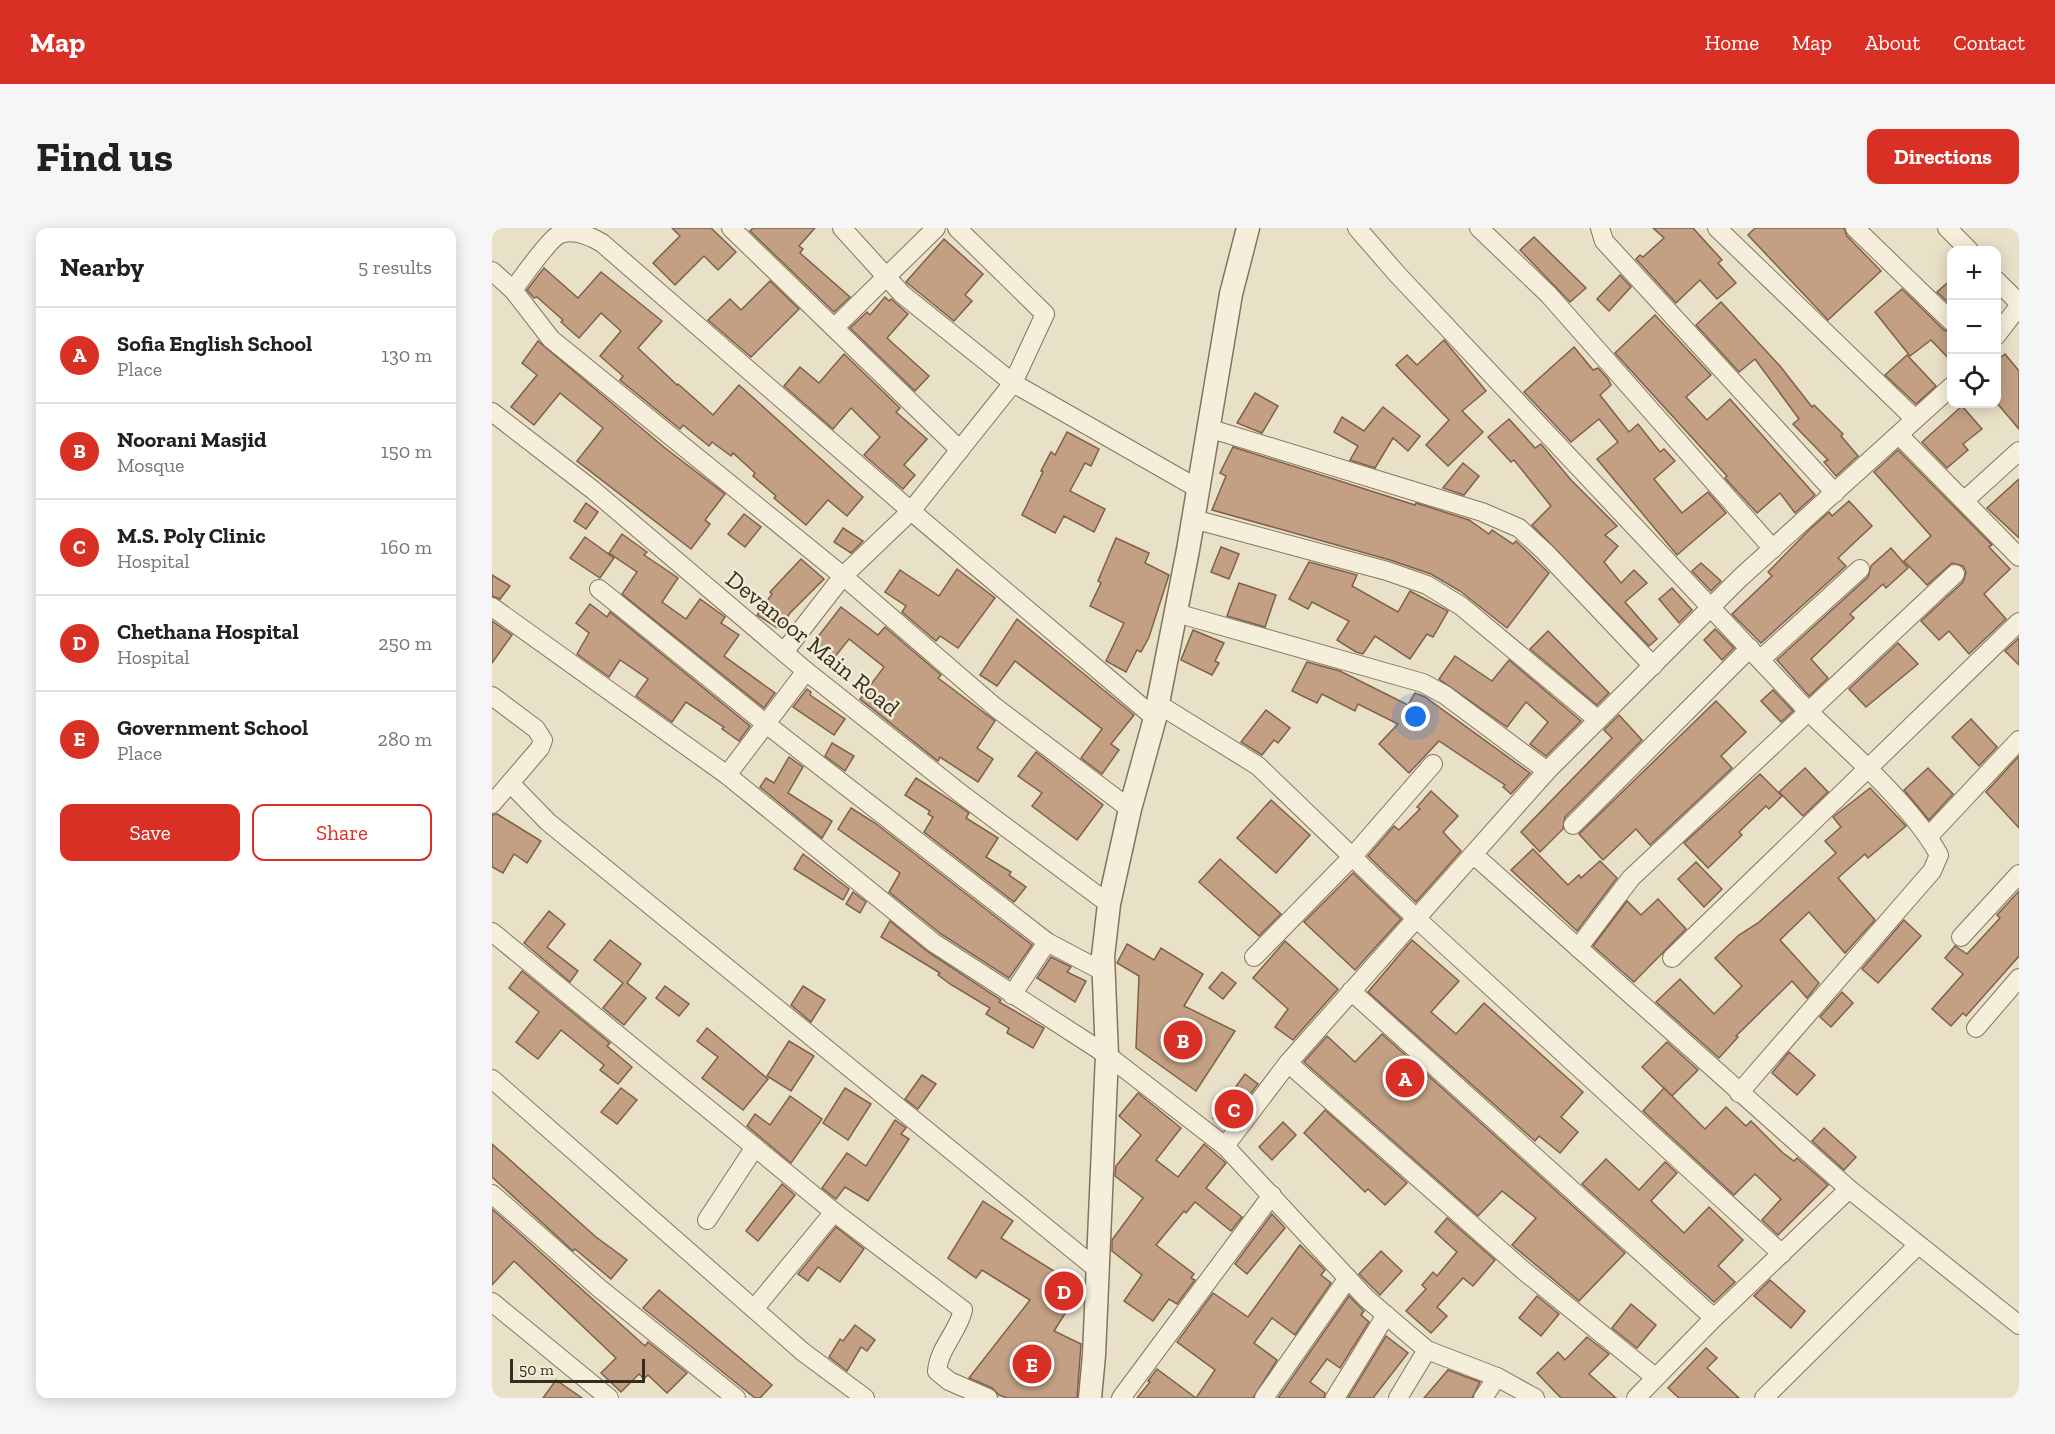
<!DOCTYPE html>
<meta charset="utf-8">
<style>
body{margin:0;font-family:"Zilla Slab",serif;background:#f6f6f6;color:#202124}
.controls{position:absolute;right:18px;top:18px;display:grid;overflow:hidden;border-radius:12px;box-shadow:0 3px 15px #0003}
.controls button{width:54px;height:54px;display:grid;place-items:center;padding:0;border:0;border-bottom:2px solid #e0e0e0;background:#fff;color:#202124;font:30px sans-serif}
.scale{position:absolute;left:18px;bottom:15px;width:135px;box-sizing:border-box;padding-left:6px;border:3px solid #352c21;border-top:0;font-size:16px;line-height:21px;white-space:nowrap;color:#352c21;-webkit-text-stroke:4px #f2ebd7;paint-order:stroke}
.you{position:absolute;left:924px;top:489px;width:21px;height:21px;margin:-15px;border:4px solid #fff;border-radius:50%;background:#1a73e8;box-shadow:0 0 0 9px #1a73e833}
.badge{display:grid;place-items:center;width:39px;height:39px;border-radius:50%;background:#d93025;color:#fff;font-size:20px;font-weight:700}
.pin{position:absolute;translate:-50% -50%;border:3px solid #fff;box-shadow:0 2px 6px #0006}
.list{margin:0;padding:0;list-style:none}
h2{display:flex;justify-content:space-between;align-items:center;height:78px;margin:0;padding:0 24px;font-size:26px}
h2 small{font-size:20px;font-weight:400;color:#757577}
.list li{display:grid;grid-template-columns:39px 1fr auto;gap:18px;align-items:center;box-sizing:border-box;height:96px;padding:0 24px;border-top:2px solid #e0e0e0}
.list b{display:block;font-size:22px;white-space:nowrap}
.list p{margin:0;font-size:20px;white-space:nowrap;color:#757577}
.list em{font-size:20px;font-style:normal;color:#757577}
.actions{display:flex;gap:12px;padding:18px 24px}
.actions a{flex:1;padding:14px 0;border:2px solid #d93025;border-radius:12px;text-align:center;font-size:21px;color:#d93025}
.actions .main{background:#d93025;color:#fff}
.icon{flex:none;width:33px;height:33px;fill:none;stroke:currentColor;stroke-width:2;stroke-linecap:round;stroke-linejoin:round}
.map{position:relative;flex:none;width:1527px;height:1170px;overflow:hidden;border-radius:12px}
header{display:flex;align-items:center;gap:36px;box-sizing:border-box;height:84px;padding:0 30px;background:#d93025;color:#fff}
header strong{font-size:28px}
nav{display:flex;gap:33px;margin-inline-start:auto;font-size:21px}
.intro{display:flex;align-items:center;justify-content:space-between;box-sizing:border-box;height:144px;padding:0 36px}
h1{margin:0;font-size:42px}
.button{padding:15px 27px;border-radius:12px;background:#d93025;color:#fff;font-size:21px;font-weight:700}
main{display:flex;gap:36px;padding:0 36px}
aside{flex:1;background:#fff;border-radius:12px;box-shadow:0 3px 15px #0003}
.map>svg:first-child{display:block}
</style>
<header>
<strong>Map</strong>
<nav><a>Home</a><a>Map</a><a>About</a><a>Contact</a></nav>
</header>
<div class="intro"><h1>Find us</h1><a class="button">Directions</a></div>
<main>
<aside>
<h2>Nearby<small>5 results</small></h2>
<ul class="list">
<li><span class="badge">A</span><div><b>Sofia English School</b><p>Place</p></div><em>130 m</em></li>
<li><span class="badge">B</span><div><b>Noorani Masjid</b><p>Mosque</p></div><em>150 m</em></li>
<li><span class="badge">C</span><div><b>M.S. Poly Clinic</b><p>Hospital</p></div><em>160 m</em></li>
<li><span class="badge">D</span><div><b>Chethana Hospital</b><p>Hospital</p></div><em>250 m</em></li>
<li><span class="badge">E</span><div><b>Government School</b><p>Place</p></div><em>280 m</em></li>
</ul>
<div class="actions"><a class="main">Save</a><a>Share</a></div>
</aside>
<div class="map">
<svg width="1527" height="1170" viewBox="0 0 1527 1170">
<rect width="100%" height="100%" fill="#e9e0c8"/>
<g fill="#c3a083" stroke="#7f6048" stroke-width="1.5">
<polygon points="180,0 219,0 244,24 226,42 212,28 183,57 161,35 188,8"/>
<polygon points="261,0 323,0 307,18 311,21 308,25 358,69 342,84 258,3"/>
<polygon points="1161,0 1201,0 1230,32 1226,35 1244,55 1225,71 1208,52 1184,75 1144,31 1148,27 1151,29 1172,10"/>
<polygon points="1263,0 1352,0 1355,8 1389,43 1336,92 1256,7"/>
<polygon points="1042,9 1094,60 1078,74 1028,22"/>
<polygon points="452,11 491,46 473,67 480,73 462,93 414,54"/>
<polygon points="52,40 86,70 109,44 170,93 146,120 185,157 186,156 221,187 247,157 371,269 355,288 336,272 314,297 282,270 284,268 261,248 263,245 241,225 239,228 220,214 217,218 191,197 188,201 128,152 131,148 108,128 129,103 109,85 87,110 69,94 71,92 45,69 42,70 35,62"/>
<polygon points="1128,47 1139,59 1117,83 1105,71"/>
<polygon points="1460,51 1460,78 1445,64"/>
<polygon points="278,53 307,81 259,129 216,92 238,71 249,82"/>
<polygon points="1410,61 1452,102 1460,105 1460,134 1439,112 1418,128 1383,84"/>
<polygon points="393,69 397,73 399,71 416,86 395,110 437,148 423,163 358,100 375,84 378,87"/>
<polygon points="1229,74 1288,138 1320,179 1322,177 1351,206 1349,208 1366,228 1344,248 1332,234 1336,232 1301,196 1307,191 1263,131 1247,144 1204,97"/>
<polygon points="1163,87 1219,147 1194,169 1215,192 1238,171 1323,267 1303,285 1288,265 1265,285 1233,250 1235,248 1123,125"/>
<polygon points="952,112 994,163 970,183 991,204 956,238 934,217 957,192 904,137 915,127 925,137"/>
<polygon points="46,113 173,220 233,266 213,292 218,296 199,321 85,233 111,200 68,165 42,197 19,179 45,147 30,135"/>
<polygon points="1082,119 1101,142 1106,140 1116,151 1119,157 1108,167 1137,204 1146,196 1168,224 1172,221 1183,233 1162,251 1190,285 1216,264 1234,285 1185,327 1105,231 1126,214 1107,191 1079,214 1032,164"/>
<polygon points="352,126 408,180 404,184 435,211 412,237 423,247 411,261 372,227 388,209 359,180 341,201 292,158 308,139 327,155"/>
<polygon points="1513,126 1527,143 1527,201 1504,174 1504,133"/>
<polygon points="1415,127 1444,158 1424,176 1393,147"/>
<polygon points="763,165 786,178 770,205 745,195"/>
<polygon points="1470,178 1490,201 1471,216 1476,222 1455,240 1430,214"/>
<polygon points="891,179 928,208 916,223 901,210 883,240 858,232 866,218 842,204 850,189 872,203"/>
<polygon points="1017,191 1043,220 1049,216 1079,252 1125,298 1113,307 1126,318 1112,334 1129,355 1142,342 1155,355 1133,374 1165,411 1157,418 1040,297 1059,278 1022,232 1019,234 996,209"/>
<polygon points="575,204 607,221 599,238 593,235 578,263 613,281 602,304 572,288 563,305 530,287 551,244 549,243 559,224 563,227"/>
<polygon points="741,219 923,277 924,275 977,292 997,306 1000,302 1021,316 1024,313 1057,345 1015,400 968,363 939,346 898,332 720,282 734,248 728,245"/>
<polygon points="1406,222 1500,317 1497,319 1518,341 1492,366 1514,391 1477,426 1457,403 1447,412 1429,393 1471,354 1474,344 1471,338 1460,335 1435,357 1412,333 1439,308 1382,244"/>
<polygon points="971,235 987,248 972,267 951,260"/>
<polygon points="1527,251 1527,310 1495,280"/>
<polygon points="1357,273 1380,298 1346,330 1354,338 1269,415 1240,386 1280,348 1276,344 1317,302 1337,284 1340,288"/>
<polygon points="94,275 106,284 94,301 82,293"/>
<polygon points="252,286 269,299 253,319 236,306"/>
<polygon points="351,300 371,313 359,325 342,314"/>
<polygon points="130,306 155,324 152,327 186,350 170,374 194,391 208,371 233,389 229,395 247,407 232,428 283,465 272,480 130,366 145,344 117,325"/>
<polygon points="93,309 122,330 108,350 78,330"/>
<polygon points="624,310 657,325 653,335 677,347 657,409 649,424 645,422 634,444 614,433 632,395 598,378 609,355 606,353"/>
<polygon points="729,319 747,326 737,351 719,344"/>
<polygon points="1399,320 1416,340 1394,360 1391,356 1358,386 1362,390 1319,431 1336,450 1317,468 1285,432 1376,349 1379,338"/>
<polygon points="309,331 332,351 298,385 287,401 265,387 280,366 278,364"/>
<polygon points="817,334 865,347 860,358 906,384 918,363 956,383 941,409 935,406 918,431 883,408 871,426 864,424 845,412 857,393 820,374 816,381 797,371"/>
<polygon points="1209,335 1229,353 1219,363 1200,343"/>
<polygon points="465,341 503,370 466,420 448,408 444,413 410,384 414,378 393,364 408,342 447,368"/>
<polygon points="0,347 18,358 8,371 0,368"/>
<polygon points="747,355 784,367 773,399 735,388"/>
<polygon points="1180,360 1200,382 1187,395 1167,371"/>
<polygon points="98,376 115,389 118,384 258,498 247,513 230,501 232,499 194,474 180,494 144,468 156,451 128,432 117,449 85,426 97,405 84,395"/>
<polygon points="349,379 386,407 393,399 449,447 446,450 503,493 485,520 501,531 486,554 448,529 446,533 368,471 392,439 357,411 342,430 321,415"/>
<polygon points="525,391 642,487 619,516 627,522 610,546 589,530 610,501 523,433 505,458 488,447"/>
<polygon points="0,393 20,407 0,435"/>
<polygon points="1223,401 1242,420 1230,432 1212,412"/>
<polygon points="701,402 732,415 723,433 727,435 720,447 689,432"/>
<polygon points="1056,403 1117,465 1105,477 1038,421"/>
<polygon points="1527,410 1527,437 1513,423"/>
<polygon points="1406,415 1426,436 1374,479 1357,461"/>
<polygon points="963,428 1000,453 1017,432 1089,493 1054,528 1038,516 1056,494 1034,474 1015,499 947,451"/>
<polygon points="815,434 848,443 916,477 923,465 933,469 1038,545 1019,566 1011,559 1013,557 947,513 917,545 887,516 906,496 866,476 863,483 830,466 825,475 800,463"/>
<polygon points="315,461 319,464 318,467 353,491 342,507 301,479"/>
<polygon points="1281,462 1301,483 1289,494 1269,473"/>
<polygon points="1224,473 1254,504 1229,528 1240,540 1158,617 1144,601 1111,632 1087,606"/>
<polygon points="774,482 798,500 786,515 782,512 770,527 749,514"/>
<polygon points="1127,487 1150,512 1073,589 1071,601 1048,624 1029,604 1120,510 1112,502"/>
<polygon points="1479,491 1505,519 1487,538 1460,509"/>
<polygon points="340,515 362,528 353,543 333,528"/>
<polygon points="544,524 611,577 585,612 540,578 550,565 526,548"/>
<polygon points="1527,528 1527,600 1494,564"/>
<polygon points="297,529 311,539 296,565 340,593 330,610 268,559 274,550 282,555"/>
<polygon points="1313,540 1336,564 1311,588 1287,564"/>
<polygon points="1436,540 1461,566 1437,592 1412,562"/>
<polygon points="1268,546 1290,568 1277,581 1274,578 1247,604 1250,607 1216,640 1192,615"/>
<polygon points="424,550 460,573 477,585 474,590 506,610 494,629 519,644 517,647 534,659 522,674 432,604 441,589 436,586 438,583 413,567"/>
<polygon points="1378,560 1414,598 1376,630 1373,626 1346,650 1383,692 1353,725 1317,684 1288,712 1327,755 1315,770 1300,753 1244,808 1246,809 1227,830 1164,774 1188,751 1222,786 1250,758 1223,730 1247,707 1266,695 1344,625 1333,613 1349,599 1341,589"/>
<polygon points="939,563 966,588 951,604 969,623 924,674 876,628 902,598 907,602 928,581 925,579"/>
<polygon points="779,572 818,607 784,645 745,610"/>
<polygon points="359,580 383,595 540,717 517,750 449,706 397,664 408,645 346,601"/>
<polygon points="5,586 49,613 35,635 22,626 11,645 0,639 0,587"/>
<polygon points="1041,621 1076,657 1087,647 1089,650 1108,633 1125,650 1085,703 1019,642"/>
<polygon points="311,626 357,661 351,672 302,641"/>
<polygon points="728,631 789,686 767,708 707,654"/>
<polygon points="1204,634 1230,661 1212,679 1186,651"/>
<polygon points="861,645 909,691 863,742 812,694"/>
<polygon points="1527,663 1527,728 1474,788 1471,785 1459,798 1440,781 1471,746 1453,730 1463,718 1475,726 1508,690 1505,687"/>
<polygon points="361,664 374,674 368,685 354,676"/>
<polygon points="1166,671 1194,701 1142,754 1101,718 1135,673 1149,687"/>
<polygon points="57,683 73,696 55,719 86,743 78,754 32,715"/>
<polygon points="1412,692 1429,708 1386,755 1370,741"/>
<polygon points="398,693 436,724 509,772 507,774 552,800 541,820 515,805 517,800 494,786 498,780 458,756 446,747 448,745 389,709"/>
<polygon points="118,712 149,736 135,755 154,770 132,797 111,780 131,755 102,732"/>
<polygon points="920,712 967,753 939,784 964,806 992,775 1091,864 1069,889 1086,904 1068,925 1047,908 1043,913 876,764"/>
<polygon points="793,713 846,761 801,812 783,799 796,781 761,750"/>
<polygon points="635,716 662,732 669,720 711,746 692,778 743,803 704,863 644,820 647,748 625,735"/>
<polygon points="559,729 579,739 575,744 594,753 583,774 545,750"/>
<polygon points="30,743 118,815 115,818 140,839 126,856 108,842 112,837 69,802 46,831 24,814 47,784 17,760"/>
<polygon points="730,744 744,755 731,771 717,760"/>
<polygon points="173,758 197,776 187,788 164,770"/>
<polygon points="311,758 333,772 319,794 299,777"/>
<polygon points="1350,764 1361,775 1339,799 1328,789"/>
<polygon points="215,800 276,851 251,882 210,850 226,829 205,813"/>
<polygon points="890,806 1133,1025 1087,1073 1020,1017 1044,990 1010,963 986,988 812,834 835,808 863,834"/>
<polygon points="297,813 322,828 299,863 275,848"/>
<polygon points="1175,814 1206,842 1180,868 1150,839"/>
<polygon points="1297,824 1323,847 1305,867 1280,845"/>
<polygon points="753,846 766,856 733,899 721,890"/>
<polygon points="430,847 444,856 426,881 413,871"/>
<polygon points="129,860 145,872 125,896 109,884"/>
<polygon points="353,860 379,876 356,912 331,895"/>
<polygon points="1172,860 1213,901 1234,879 1254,898 1259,893 1291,925 1302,933 1305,930 1336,957 1286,1007 1270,992 1289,971 1263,946 1242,967 1151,883"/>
<polygon points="646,865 689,900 664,932 686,949 712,916 734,935 714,960 750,989 739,1003 703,974 694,985 692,983 664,1017 702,1046 699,1050 703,1052 685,1076 677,1071 661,1093 632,1073 650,1047 620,1023 620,1012 651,970 623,948 624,938 649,907 627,888"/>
<polygon points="298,868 330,891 299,935 255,898 263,886 278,897"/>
<polygon points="833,882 915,955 893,977 876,961 873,964 812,905"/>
<polygon points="403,892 414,900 409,906 417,911 376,973 353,959 344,971 330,960 355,925 374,938"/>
<polygon points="791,894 804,907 780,932 767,919"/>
<polygon points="1332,900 1364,929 1352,942 1320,913"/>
<polygon points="0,916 104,1009 135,1032 119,1051 83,1021 81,1023 0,949"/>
<polygon points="1114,931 1147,962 1173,934 1185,945 1159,973 1192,1005 1217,979 1251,1012 1226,1038 1243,1054 1222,1074 1090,956"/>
<polygon points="290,956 303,967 266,1013 254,1003"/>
<polygon points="491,973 521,993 509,1010 589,1060 562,1103 589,1116 585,1170 515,1170 507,1167 500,1160 477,1150 538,1072 490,1042 484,1050 456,1030"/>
<polygon points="0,981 153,1118 156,1114 195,1145 175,1165 156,1147 152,1151 147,1146 129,1164 109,1145 124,1130 22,1033 0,1057"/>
<polygon points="780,986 793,1000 755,1046 743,1036"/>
<polygon points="955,990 1003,1032 981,1058 971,1050 945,1079 955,1088 939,1105 914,1083 934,1061 930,1057 941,1044 945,1048 965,1024 943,1004"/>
<polygon points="344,999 372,1021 348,1054 326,1039 316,1053 306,1046"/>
<polygon points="808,1017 833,1042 829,1047 839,1055 803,1107 780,1090 762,1115 785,1132 761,1170 645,1170 658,1154 656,1153 665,1141 704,1170 723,1142 685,1114 721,1065 756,1089"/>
<polygon points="889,1023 910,1043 888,1067 867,1046"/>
<polygon points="1278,1052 1313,1083 1299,1100 1262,1068"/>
<polygon points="167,1062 280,1157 268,1170 263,1170 151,1080"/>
<polygon points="857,1068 872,1083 869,1087 877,1094 848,1140 835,1131 818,1154 833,1165 832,1170 786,1170"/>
<polygon points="1045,1068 1067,1086 1049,1108 1027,1090"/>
<polygon points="1139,1076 1164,1097 1145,1120 1120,1100"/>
<polygon points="363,1097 383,1112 375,1123 369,1119 355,1143 337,1129 348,1111 351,1113"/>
<polygon points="894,1108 916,1125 881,1170 856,1170"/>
<polygon points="1095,1109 1117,1126 1097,1146 1124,1170 1069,1170 1045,1145 1066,1124 1073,1132"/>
<polygon points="1214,1120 1225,1130 1215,1140 1247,1170 1187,1170 1176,1160"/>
<polygon points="956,1142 988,1154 980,1170 932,1170"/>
<polygon points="64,1152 90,1170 51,1170"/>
</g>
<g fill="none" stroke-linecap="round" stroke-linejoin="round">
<g stroke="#83745f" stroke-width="20">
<g id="minor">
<polyline points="239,0 468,222"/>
<polyline points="350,0 410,66 521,155 705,260"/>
<path d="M 865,0 L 905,46 L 1317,484 C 1359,525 1419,576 1447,627 L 1440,643 L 1247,865"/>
<polyline points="987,0 1056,66 1281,321"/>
<polyline points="1108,0 1112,13 1343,265"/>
<polyline points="1225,0 1423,191"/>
<polyline points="1363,0 1460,94"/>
<polyline points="1455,0 1477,22"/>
<polyline points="0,43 21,62 59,111 351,348 503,479 638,581"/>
<polyline points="1504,52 1527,75"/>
<path d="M 21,62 C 30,50 55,14 66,7 C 80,0 98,8 110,15 L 419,283 L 521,155 L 553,86 L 465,0"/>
<polyline points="342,100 444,0"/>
<polyline points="1504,108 1527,78"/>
<polyline points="0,184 101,262 314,443 472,568 617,676"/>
<polyline points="716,200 990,284 1027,300 1053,324 1161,438"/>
<polyline points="1407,207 1527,329"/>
<polyline points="1472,273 1527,223"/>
<polyline points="701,291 895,343 935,357 969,378 1106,492"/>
<polyline points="107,361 274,496 555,714 612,744"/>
<polyline points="0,379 235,547 442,715 615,827 733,918 874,1070 935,1122 1005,1149 1043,1170"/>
<polyline points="684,385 931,455 953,467 1055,543"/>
<polyline points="292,424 351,348 419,283 663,490"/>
<polyline points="1269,431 1368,341"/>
<polyline points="0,468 44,501 51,512 48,520 0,576"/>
<polyline points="666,476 766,538 925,691 1290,1026"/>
<polyline points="235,547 314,443"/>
<polyline points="18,555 56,594 606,1042"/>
<polyline points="1081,597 1258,420"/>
<polyline points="1437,608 1527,512"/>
<polyline points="982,627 1357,961 1527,1097"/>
<path d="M 0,704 L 342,984 L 471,1082 C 466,1104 447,1120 445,1143 L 457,1153 L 496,1170"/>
<polyline points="1469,709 1527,646"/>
<polyline points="1086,720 1139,650 1463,346"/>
<polyline points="762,729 861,628 941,536"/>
<polyline points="1180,730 1527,394"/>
<polyline points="859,763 1222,1090"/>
<polyline points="520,767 555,714"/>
<polyline points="1484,800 1527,750"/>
<polyline points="796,835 1032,1043 1163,1149"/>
<polyline points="0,851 311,1124 373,1170"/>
<polyline points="733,918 796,835 1055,543 1248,350 1460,158"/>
<polyline points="0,966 107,1060 244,1170"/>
<polyline points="215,992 263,919"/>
<polyline points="0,1074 117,1170"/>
<polyline points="262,1081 342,984"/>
<polyline points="629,1170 780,967"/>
<polyline points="772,1170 856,1050"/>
<polyline points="843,1170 894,1087"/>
<polyline points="906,1170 935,1122"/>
<polyline points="991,1170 1005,1149"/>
<polyline points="1144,1170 1222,1090 1357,961"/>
<polyline points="1272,1170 1426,1017"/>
</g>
</g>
<g stroke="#83745f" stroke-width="25">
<polyline id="tertiary" points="598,1170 602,1127 615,827 611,728 617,676 638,581 663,490 696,322 739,66 756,0"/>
</g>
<use href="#minor" stroke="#f5eeda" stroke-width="18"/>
<use href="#tertiary" stroke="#f5eeda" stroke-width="22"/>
</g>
<g text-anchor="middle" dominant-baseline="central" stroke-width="5" stroke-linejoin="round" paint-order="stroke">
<g font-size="24" fill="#352c21" stroke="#f2ebd7">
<text transform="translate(321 415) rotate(39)">Devanoor Main Road</text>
</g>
</g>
</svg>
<div class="controls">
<button>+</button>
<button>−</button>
<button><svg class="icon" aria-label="locate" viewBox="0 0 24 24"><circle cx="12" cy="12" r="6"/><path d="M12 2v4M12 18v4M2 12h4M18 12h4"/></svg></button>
</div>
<div class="scale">50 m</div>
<div class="you"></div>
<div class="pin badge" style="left:913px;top:850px">A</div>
<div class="pin badge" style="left:691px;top:812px">B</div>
<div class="pin badge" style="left:742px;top:881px">C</div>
<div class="pin badge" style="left:572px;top:1063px">D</div>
<div class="pin badge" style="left:540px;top:1136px">E</div>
</div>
</main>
